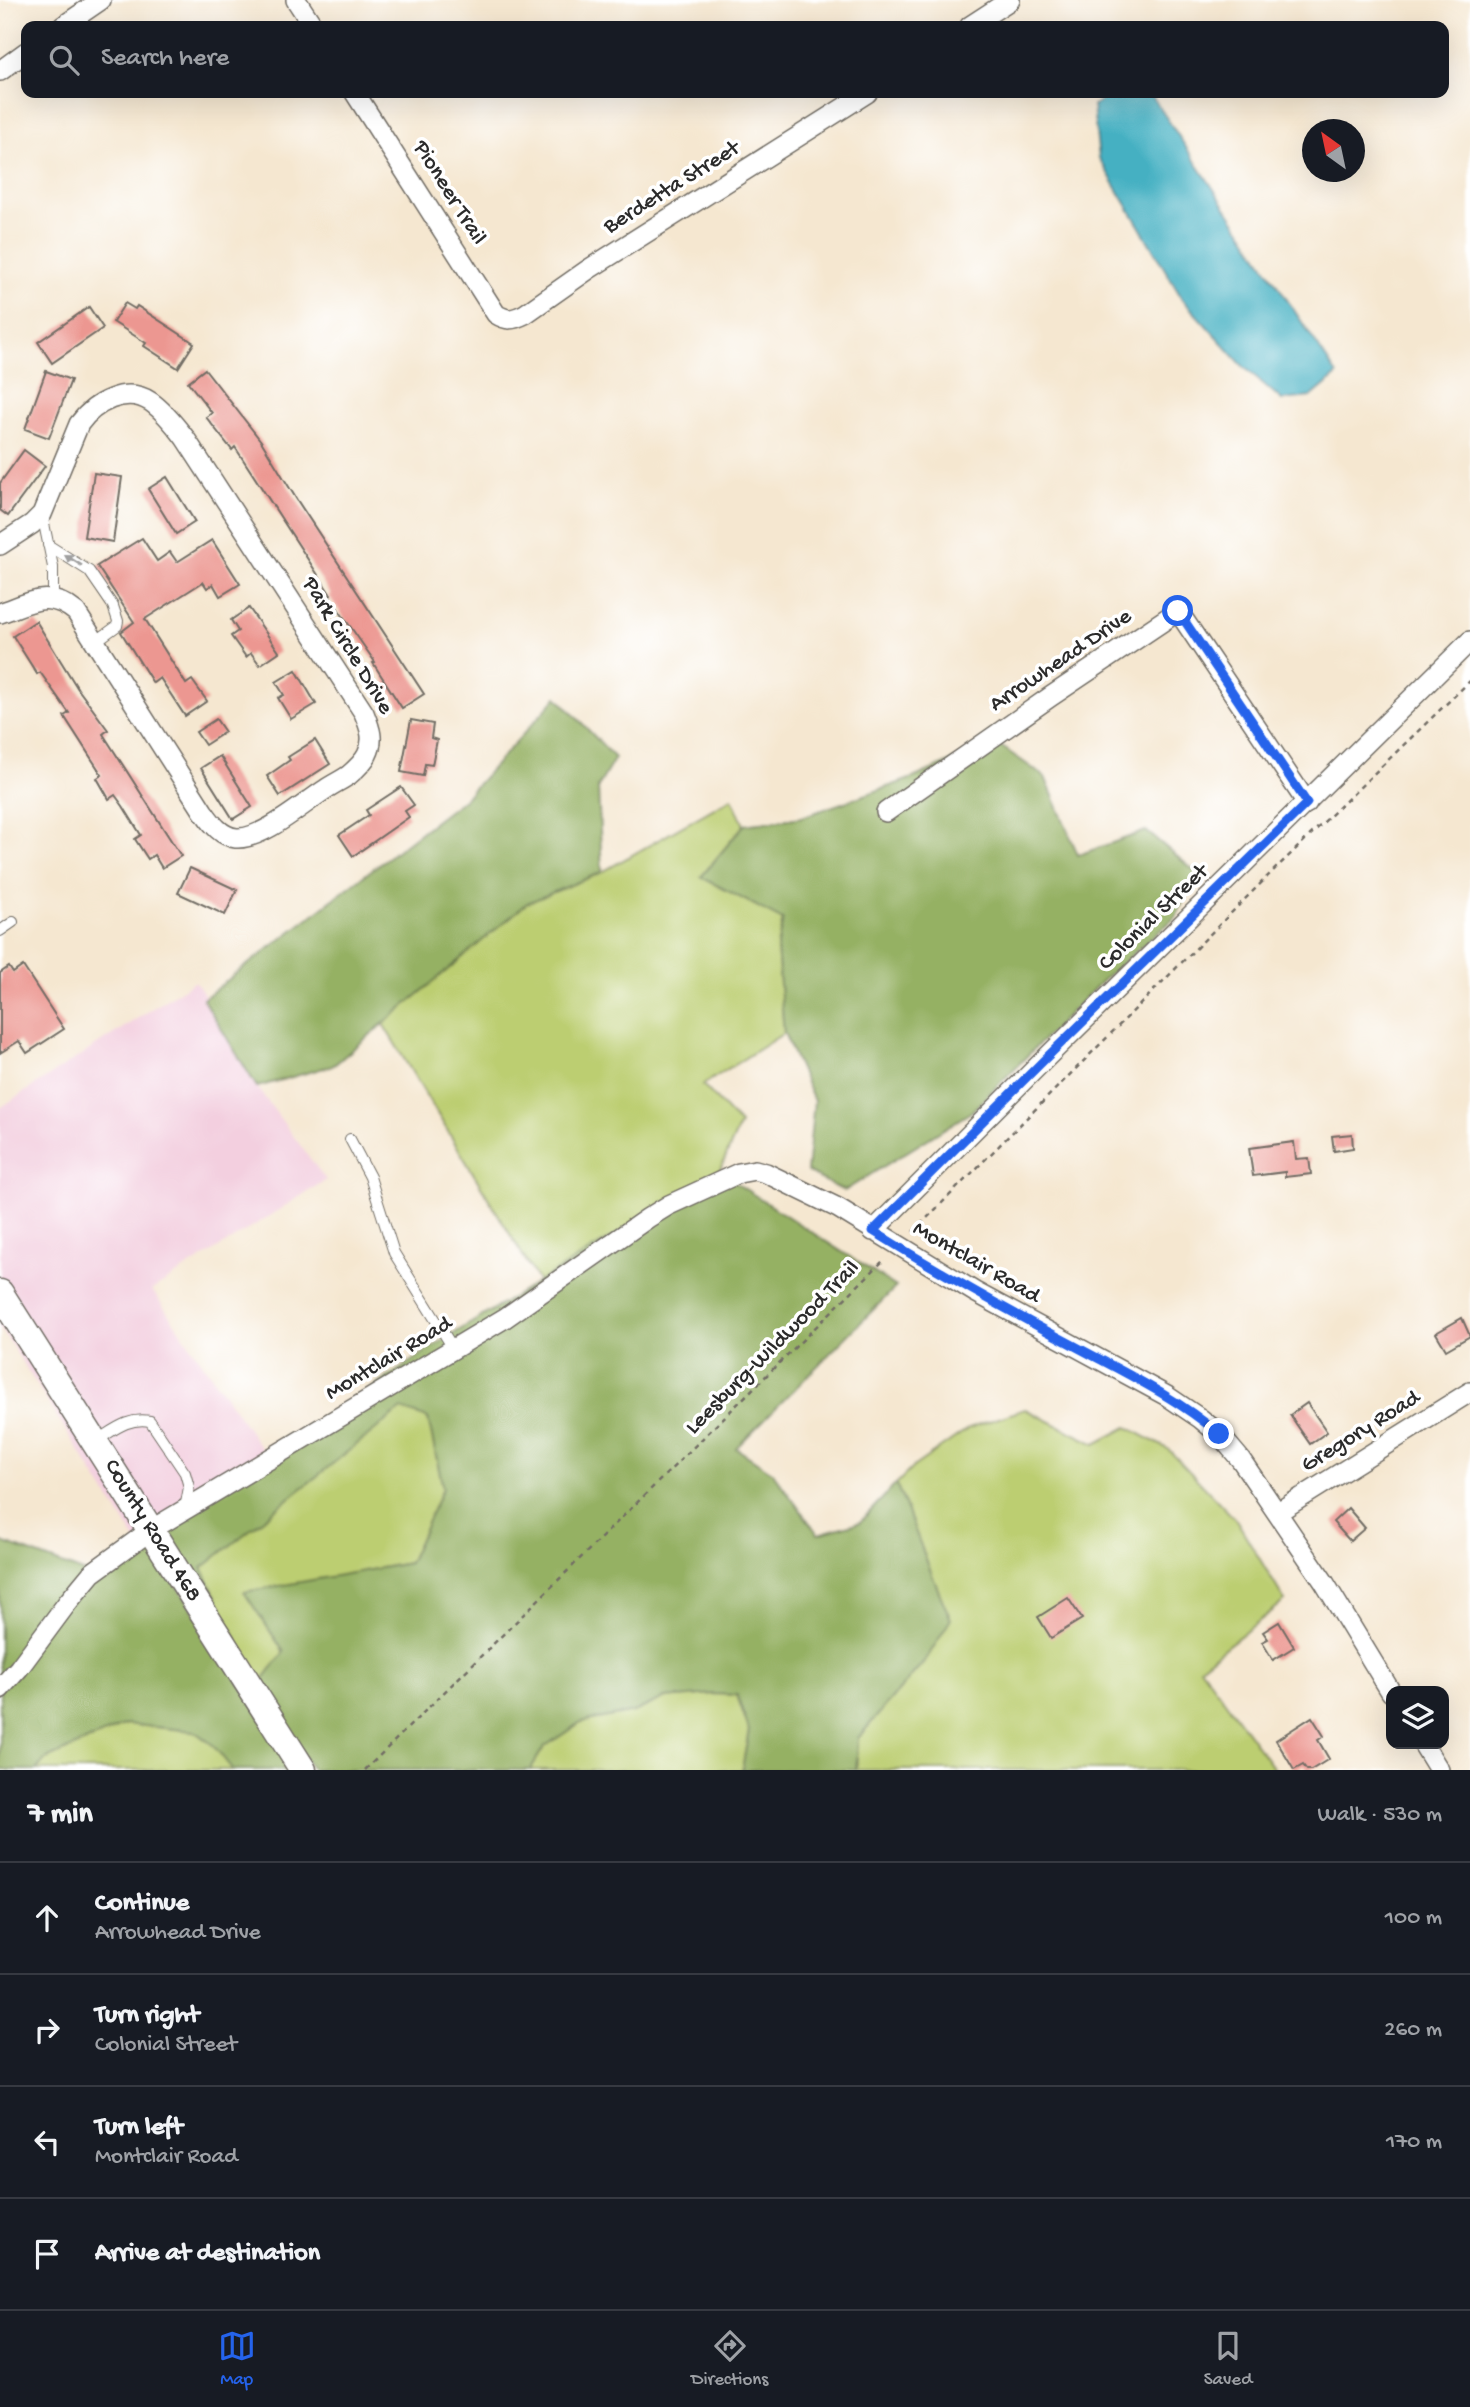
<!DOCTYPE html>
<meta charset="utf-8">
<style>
body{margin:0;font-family:"Gochi Hand",sans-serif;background:#20242c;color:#f1f3f6}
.controls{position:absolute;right:21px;bottom:21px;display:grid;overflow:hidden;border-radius:14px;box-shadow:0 7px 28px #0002}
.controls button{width:63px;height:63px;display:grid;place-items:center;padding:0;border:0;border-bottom:2px solid #363941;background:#171b24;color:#f1f3f6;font:35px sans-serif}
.compass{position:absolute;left:1302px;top:119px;width:63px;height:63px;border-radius:50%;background:#171b24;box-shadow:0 7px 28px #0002;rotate:327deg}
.stop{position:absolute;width:21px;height:21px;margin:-16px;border:5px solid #2563eb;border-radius:50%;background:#fff}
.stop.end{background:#2563eb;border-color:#fff;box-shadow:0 2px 7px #0008}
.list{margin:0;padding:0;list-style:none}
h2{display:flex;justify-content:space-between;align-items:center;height:91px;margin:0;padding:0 28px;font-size:30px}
h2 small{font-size:23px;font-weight:400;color:#9ea1a6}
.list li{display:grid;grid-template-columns:46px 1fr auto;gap:21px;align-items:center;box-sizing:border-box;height:112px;padding:0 28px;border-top:2px solid #363941}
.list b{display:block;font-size:26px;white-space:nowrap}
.list p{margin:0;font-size:23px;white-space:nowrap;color:#9ea1a6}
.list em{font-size:23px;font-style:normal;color:#9ea1a6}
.icon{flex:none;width:38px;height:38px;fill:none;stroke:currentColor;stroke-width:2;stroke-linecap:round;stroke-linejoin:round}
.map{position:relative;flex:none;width:1470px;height:1770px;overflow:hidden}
.search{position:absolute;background:#171b24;box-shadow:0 7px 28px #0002;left:21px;right:21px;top:21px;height:77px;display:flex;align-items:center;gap:18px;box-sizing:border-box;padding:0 24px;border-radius:14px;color:#9ea1a6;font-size:26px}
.sheet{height:539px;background:#171b24}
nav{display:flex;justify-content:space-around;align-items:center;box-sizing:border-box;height:98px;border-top:2px solid #363941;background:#171b24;font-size:19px;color:#9ea1a6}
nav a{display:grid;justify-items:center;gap:4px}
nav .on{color:#2563eb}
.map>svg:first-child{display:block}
</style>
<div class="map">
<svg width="1470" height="1770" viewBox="0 0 1470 1770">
<rect width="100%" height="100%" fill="#fff"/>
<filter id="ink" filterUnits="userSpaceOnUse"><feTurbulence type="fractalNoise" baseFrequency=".0143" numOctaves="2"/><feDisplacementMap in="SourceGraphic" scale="14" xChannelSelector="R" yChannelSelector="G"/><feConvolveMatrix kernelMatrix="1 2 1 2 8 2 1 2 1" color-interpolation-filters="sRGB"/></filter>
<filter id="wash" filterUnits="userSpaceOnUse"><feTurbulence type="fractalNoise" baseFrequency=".00686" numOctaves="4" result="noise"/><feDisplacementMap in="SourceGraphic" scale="28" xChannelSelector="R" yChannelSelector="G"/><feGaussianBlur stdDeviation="1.57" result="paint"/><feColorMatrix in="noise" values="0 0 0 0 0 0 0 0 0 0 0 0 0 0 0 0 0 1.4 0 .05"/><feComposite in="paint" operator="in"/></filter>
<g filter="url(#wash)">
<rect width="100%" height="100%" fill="#f5e7d0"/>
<g fill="#f3cfdf">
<polygon points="195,981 206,997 204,1000 257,1087 326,1180 152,1290 268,1458 161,1530 0,1278 0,1108"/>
<polygon points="0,1308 148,1539 139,1545 0,1327"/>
</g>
<g fill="#bcce71" stroke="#747c4e" stroke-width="2">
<polygon points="732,798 744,825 701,877 783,919 777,947 784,1033 703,1085 740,1124 719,1172 539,1282 383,1024 527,903 602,872"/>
<polygon points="401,1408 428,1418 443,1488 409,1563 245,1593 284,1652 259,1685 202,1568"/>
<path d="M 1025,1409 L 1095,1444 L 1127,1427 L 1168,1449 L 1237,1521 L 1285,1601 L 1200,1667 L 1275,1770 L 856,1770 L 858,1738 L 927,1658 L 950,1619 C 930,1575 916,1528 896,1484 L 913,1467 L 969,1428 Z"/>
<polygon points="714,1694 737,1695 749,1729 742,1770 530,1770 544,1747 581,1722 634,1712 664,1698"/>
<polygon points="126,1724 194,1731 213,1745 233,1770 36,1770 46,1759"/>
</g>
<g fill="#95b163" stroke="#606e47" stroke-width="2">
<polygon points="557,697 615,758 598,787 602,872 527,903 334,1065 257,1087 203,999 464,799"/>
<polygon points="995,742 1045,777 1078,855 1146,831 1196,872 1177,916 1104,979 971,1112 844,1191 807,1172 814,1101 784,1033 777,947 783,920 701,877 744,825 802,817 913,778"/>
<path d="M 719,1172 L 896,1287 L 736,1448 L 772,1472 L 818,1534 L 860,1522 L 896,1484 C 916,1528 930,1575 951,1619 L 927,1658 L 858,1738 L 856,1770 L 742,1770 L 749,1730 L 737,1695 L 714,1694 L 664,1698 L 634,1712 L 581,1722 L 544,1747 L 530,1770 L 312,1770 L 259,1685 L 284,1652 L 244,1592 L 409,1563 L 443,1488 L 428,1418 L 401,1409 L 202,1568 L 254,1678 L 161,1530 L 440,1342 Z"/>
<polygon points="148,1539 294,1770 233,1770 213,1745 194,1731 126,1724 46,1759 36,1770 0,1770 0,1541 102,1579"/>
</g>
<polygon fill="#44b0c2" stroke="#386e76" stroke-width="2" points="1113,93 1150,93 1337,375 1311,397 1282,400 1243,366 1183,300 1099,158 1093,106"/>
<g id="blocks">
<g fill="#ec9791">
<polygon points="125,303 135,309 137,306 194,343 178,368 144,346 146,343 113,322"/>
<polygon points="89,307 103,328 52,363 38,342"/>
<polygon points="205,369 261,441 297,500 424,694 402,708 373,663 375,662 329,596 331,595 235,447 232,450 206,417 212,413 188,382"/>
<polygon points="46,371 71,380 49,438 25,429"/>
<polygon points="24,450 45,466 8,516 0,510 0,483"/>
<polygon points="94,473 122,477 113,542 84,537"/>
<polygon points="167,477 195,522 176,534 148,489"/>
<polygon points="142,538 157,561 170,552 177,562 212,540 240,584 220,596 213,584 207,588 203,582 145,619 186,684 192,680 207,701 185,716 160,678 153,683 121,632 134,622 97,566"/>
<polygon points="249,608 279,652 260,665 251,653 246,657 231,636 238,631 231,620"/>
<polygon points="36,621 78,689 108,730 103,734 181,856 162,868 154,855 148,859 135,839 141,835 123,806 115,795 109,799 97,778 102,775 64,716 69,713 40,672 37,674 13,636"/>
<polygon points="296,670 316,704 291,719 278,698 284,695 276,682"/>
<polygon points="216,719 225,732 205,745 196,732"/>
<polygon points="411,720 433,724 431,738 437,740 432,765 425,764 423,776 401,772"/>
<polygon points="315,740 330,764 280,796 267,776 290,760 288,757"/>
<polygon points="220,756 252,807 233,819 201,768"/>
<polygon points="401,787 414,805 405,811 409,817 353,856 339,835 369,815 366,810"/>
<polygon points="190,868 237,890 225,915 178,893"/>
<polygon points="23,966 64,1029 27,1053 19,1041 0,1053 0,973 9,967 13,973"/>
<polygon points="1352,1134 1353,1148 1334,1151 1332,1136"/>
<polygon points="1294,1142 1296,1159 1309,1158 1311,1174 1285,1177 1285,1172 1253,1176 1249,1148"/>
<polygon points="1462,1318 1470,1336 1446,1350 1436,1333"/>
<polygon points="1307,1403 1327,1432 1310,1444 1290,1415"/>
<polygon points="1348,1508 1365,1528 1350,1541 1333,1522"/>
<polygon points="1068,1598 1082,1619 1051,1638 1038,1617"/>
<polygon points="1279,1622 1294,1647 1273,1660 1262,1642 1268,1639 1263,1632"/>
<polygon points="1312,1717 1324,1736 1318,1740 1329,1759 1311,1770 1307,1770 1303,1765 1294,1770 1276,1740"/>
</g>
</g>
</g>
<g filter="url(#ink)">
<use href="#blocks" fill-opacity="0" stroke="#726d65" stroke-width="2"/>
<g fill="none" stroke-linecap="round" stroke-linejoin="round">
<g stroke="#726d65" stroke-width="12">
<g id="lane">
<polyline points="42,514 53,567 53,598"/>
<polyline points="48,545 89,571 113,606 118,621 117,626 95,642"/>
<polyline points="0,931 13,922"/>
<polyline points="350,1139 370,1177 394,1253 453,1348"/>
<path d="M 96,1441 C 114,1430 128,1417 150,1421 L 185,1473 L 189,1487 L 185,1509"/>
</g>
</g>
<g stroke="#726d65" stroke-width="22">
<g id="street">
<polyline points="296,0 313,26"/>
<polyline points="63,26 101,0"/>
<polyline points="970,26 1010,0"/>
<polyline points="0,71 26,52"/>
<path d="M 355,93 L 496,314 C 507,321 513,320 525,314 L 589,269 L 867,93"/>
<path d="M 0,545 L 32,524 L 42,514 L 79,424 C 94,403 126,385 151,402 C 164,411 175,425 185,438 L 364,713 C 370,728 375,740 367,755 C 363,763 356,769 349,775 C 342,780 333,784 326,789 C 304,803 262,840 236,838 C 220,836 211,822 203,811 L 76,612 C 48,589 30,603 0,613"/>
<polyline points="886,812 1050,697 1178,611 1307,803"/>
<polyline points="873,1231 1046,1058 1470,641"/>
<polyline points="1278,1512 1470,1392"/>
<polyline points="0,1689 19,1668 68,1602 92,1573 151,1530 505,1318 648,1218 669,1205 739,1173 755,1170 766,1173 838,1208 975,1292 1167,1396 1201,1419 1219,1434 1241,1460 1324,1582 1391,1692"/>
<polyline points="1423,1744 1439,1770"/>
</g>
</g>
<g stroke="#726d65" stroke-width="29">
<polyline id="secondary" points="0,1293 303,1770"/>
</g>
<g stroke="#726d65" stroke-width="2.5" stroke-dasharray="5 5" stroke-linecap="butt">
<polyline points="913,1232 1271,873 1470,681"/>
<polyline points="365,1770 885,1259"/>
</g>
<use href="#lane" stroke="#fff" stroke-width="10"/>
<use href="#street" stroke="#fff" stroke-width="19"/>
<use href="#secondary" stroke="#fff" stroke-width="26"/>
</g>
<defs><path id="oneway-solid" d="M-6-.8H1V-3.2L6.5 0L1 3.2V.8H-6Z" transform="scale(1.75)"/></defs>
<use fill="#a0a0a0" href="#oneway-solid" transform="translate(73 560) rotate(-148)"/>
</g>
<g fill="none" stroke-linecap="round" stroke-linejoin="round" filter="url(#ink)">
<path stroke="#2563eb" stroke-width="9" d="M 1178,611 L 1307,803 L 1046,1058 L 873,1231 C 939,1272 1005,1309 1073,1345 C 1123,1372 1176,1397 1219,1434"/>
</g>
<g text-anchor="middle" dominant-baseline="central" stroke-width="7" stroke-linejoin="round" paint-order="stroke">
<g font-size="23" fill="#2b2b2b" stroke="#fff">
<text transform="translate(672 188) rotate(-32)">Berdetta Street</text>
<text transform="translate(449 193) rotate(58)">Pioneer Trail</text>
<text transform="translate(347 646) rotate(59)">Park Circle Drive</text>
<text transform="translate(1061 661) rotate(-34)">Arrowhead Drive</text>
<text transform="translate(1154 918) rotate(-44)">Colonial Street</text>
<text transform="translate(976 1263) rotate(30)">Montclair Road</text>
<text transform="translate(773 1348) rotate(-45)">Leesburg-Wildwood Trail</text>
<text transform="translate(389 1359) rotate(-31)">Montclair Road</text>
<text transform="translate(1361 1432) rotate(-32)">Gregory Road</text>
<text transform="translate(152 1531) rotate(58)">County Road 468</text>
</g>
</g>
</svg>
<div class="controls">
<button><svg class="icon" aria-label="layers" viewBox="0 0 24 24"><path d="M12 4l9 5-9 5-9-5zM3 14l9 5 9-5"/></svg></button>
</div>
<svg class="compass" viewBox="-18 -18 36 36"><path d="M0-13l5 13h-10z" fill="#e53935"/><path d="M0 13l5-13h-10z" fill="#9ea1a6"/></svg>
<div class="stop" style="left:1178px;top:611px"></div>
<div class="stop end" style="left:1219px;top:1434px"></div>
<div class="search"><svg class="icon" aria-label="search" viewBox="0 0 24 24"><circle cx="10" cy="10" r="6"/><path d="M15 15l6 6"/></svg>Search here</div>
</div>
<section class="sheet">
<h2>7 min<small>Walk · 530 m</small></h2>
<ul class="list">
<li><svg class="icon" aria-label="ahead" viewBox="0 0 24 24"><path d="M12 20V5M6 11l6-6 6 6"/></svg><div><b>Continue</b><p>Arrowhead Drive</p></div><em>100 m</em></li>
<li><svg class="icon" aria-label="right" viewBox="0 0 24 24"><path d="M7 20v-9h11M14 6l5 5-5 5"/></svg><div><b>Turn right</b><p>Colonial Street</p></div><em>260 m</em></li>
<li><svg class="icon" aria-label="left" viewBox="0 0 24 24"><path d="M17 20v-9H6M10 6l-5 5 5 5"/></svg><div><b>Turn left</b><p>Montclair Road</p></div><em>170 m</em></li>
<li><svg class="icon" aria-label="arrive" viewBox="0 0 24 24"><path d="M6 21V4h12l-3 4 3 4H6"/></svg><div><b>Arrive at destination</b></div></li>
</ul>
</section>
<nav>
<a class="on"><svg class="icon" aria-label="map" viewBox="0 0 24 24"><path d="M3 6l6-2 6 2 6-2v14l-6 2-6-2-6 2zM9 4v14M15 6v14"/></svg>Map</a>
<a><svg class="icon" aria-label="directions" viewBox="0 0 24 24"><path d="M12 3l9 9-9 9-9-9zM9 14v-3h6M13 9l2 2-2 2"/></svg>Directions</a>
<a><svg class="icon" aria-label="saved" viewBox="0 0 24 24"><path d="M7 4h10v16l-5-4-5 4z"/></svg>Saved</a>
</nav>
